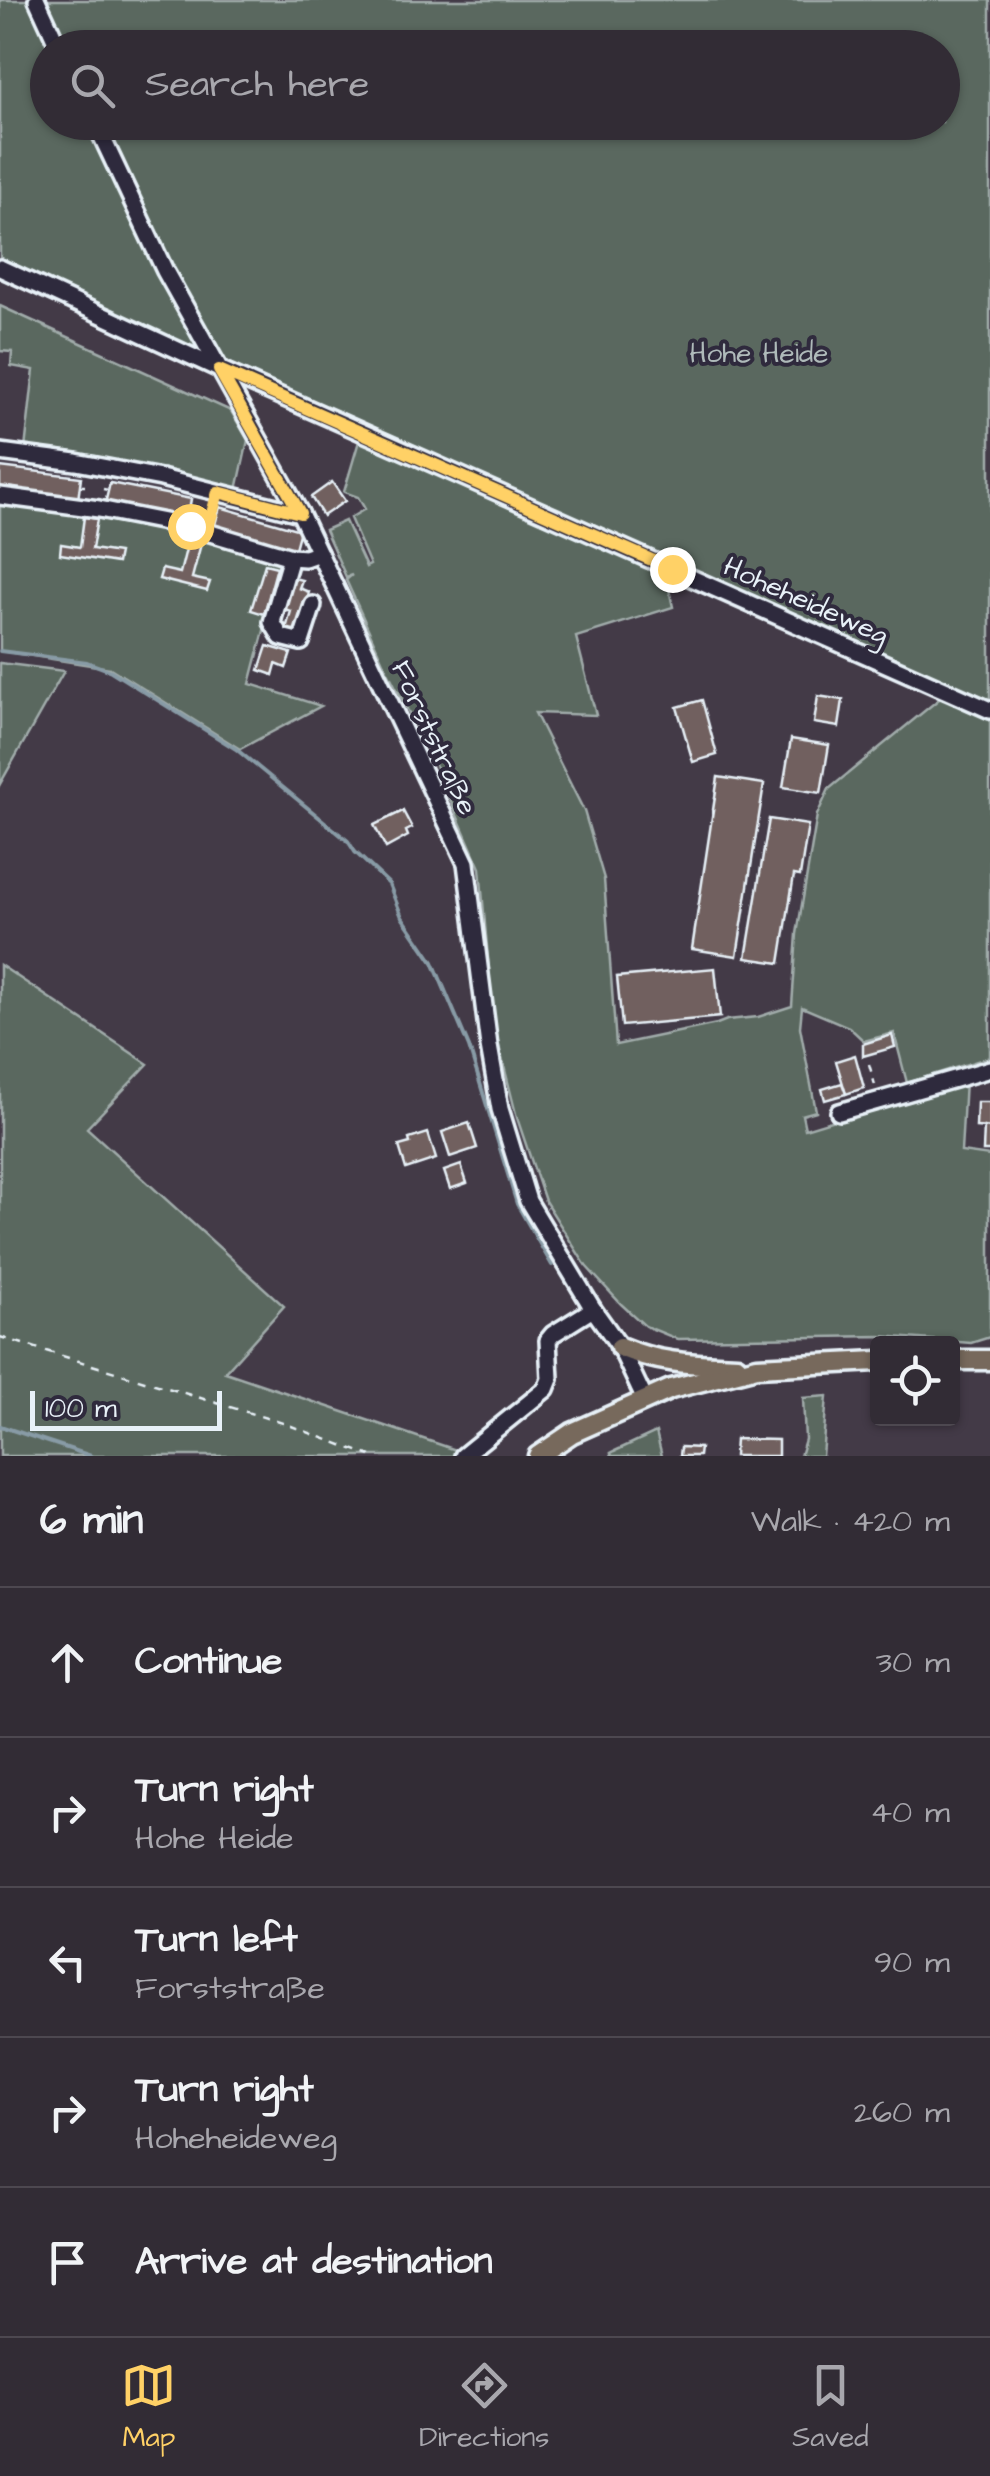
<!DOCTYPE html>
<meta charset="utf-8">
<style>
body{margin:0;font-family:"Architects Daughter",sans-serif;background:#3d3841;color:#f1f3f6}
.controls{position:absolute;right:30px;bottom:30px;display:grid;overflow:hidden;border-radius:10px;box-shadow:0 2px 8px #0004}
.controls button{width:90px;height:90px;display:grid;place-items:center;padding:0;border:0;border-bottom:2px solid #4d4850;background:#322c35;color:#f1f3f6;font:50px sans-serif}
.scale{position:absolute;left:30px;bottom:25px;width:192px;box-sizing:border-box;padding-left:10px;border:5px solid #e8f1f8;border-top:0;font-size:28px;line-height:35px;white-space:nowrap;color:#e8f1f8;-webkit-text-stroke:8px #2f2a3d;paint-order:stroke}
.stop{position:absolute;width:30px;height:30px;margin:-22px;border:8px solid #ffd166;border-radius:50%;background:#fff}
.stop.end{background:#ffd166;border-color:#fff;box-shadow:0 2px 10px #0008}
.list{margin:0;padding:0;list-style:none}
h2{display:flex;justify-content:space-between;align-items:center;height:130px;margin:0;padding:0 40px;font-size:42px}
h2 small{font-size:32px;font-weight:400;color:#a8a7ad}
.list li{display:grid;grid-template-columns:65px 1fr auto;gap:30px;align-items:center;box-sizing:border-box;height:150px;padding:0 40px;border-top:2px solid #4d4850}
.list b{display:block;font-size:38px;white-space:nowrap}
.list p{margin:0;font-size:32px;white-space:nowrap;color:#a8a7ad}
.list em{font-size:32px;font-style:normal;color:#a8a7ad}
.icon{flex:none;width:55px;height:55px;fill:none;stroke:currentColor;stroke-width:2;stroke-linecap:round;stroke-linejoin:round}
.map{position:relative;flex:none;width:990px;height:1456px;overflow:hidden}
.search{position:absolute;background:#322c35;box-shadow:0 2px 8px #0004;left:30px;right:30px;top:30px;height:110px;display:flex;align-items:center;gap:25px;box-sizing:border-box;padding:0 35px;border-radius:55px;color:#a8a7ad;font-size:38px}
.sheet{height:880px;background:#322c35}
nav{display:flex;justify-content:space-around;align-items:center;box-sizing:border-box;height:140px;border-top:2px solid #4d4850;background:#322c35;font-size:28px;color:#a8a7ad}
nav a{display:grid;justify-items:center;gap:5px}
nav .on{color:#ffd166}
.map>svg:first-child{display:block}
</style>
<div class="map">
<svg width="990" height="1456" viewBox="0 0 990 1456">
<rect width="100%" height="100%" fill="#433a47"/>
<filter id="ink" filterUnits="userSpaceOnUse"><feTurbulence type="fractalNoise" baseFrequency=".01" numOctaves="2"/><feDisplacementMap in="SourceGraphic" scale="20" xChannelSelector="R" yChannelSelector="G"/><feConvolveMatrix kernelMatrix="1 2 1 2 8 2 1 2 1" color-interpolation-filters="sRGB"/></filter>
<g filter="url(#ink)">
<g fill="#5a685e" stroke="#a1acab" stroke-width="2.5" fill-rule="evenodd">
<path d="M 0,0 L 990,0 L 990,704 L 0,269 ZM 48,48 L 942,48 L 942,122 L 48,122 Z"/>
<polygon points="0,306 231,411 248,440 237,490 94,458 25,449 34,370 11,366 12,352 0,351"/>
<polygon points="359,441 557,526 664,568 673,607 576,637 596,715 535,713 584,811 604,879 616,1045 717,1024 727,1020 758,1017 792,1006 797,934 817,815 829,789 944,695 990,716 990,1057 907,1083 894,1033 864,1041 849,1027 802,1007 800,1027 816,1111 802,1115 805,1129 965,1080 961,1152 990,1156 990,1337 971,1343 881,1336 677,1339 645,1326 621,1304 586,1266 545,1201 517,1118 494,1026 480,868 431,756 384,664 346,580 352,575 346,577 325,530 345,521 366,567 370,565 350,518 365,509 358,497 344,492"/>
<polygon points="0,498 202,534 283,558 250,684 321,706 240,749 110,668 0,651"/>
<polygon points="0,663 64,671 0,784"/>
<polygon points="0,965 148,1064 87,1128 284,1306 225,1372 462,1452 457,1456 0,1456"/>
<polygon points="827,1396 822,1456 800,1456 805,1439 803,1398"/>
<polygon points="656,1432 662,1456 612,1456 611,1453 615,1451"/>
</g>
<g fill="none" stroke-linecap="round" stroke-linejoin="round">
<g stroke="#889ba6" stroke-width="4">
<polyline points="0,651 87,662 111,671 236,749 348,841 355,852 389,884 402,917 433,962 469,1047 517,1204 552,1265"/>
<polyline points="0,1426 91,1456"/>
</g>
</g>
<g fill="#71615e" stroke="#e8f1f8" stroke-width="2.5">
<polygon points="0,467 81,477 78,500 0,490"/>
<polygon points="332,482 345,501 323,516 311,497"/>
<polygon points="110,483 191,499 187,521 105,504"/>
<polygon points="220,507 300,530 294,552 214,528"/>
<polygon points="84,517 97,519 92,549 119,553 117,563 60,554 61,544 80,547"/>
<polygon points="189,537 202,540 192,578 210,582 207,591 159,579 162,569 180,573"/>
<polygon points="265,564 277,567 264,614 251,610"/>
<polygon points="290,577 302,580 299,588 309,592 297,632 286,629 291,611 281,608"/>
<polygon points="267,646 291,653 286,668 276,664 273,675 259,670"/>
<polygon points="818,696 843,700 839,727 814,723"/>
<polygon points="702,700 717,755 693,762 677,707"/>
<polygon points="791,739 829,745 821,793 783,787"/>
<polygon points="718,777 764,784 737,956 692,949"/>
<polygon points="403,811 412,828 406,831 408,836 386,848 374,825"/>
<polygon points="769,819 808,825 800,876 794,875 780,963 746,958"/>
<polygon points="715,968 720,1017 622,1026 617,977"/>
<polygon points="892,1035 895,1047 863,1056 863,1044"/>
<polygon points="855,1055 864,1088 846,1094 836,1061"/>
<polygon points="842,1083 846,1094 825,1100 822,1089"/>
<polygon points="977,1102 990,1102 990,1128 976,1127"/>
<polygon points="469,1123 477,1148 450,1157 442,1132"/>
<polygon points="984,1127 990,1128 990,1151 983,1151"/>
<polygon points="428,1133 436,1159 406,1169 399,1146 410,1143 409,1139"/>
<polygon points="461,1165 467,1183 450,1189 444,1171"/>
<polygon points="735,1439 778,1440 778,1456 734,1456"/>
<polygon points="681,1447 700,1448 699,1456 680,1456"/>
</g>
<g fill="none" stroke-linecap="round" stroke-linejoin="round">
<g stroke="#e8f1f8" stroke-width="22">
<g id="minor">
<polyline points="37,0 59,48"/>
<polyline points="95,122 165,271 300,513 466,863 489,1046 500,1109 528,1201 593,1309 620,1347 645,1400"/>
<polyline points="0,268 219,369 990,710"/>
<polyline points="0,452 76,462 161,478 300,513"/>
<polyline points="0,496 99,509 190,527 291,557 305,558 319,553"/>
<polyline points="291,557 272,622 281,637 301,642 313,605"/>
<polyline points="839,1112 990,1069"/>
<polyline points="463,1456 546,1389 550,1379 548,1340 553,1334 593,1309"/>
</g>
</g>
<g stroke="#e8f1f8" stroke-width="25">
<g id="major">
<path d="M 620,1347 C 660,1364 694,1364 737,1366"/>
<polyline points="952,1360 990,1360"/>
<polyline points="538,1456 572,1433 671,1389 757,1367 878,1361"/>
</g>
</g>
<g stroke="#e8f1f8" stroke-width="2.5" stroke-dasharray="8 8" stroke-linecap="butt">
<polyline points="80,486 85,486"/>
<polyline points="103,489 108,490"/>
<polyline points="190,507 194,508"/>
<polyline points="212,512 218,514"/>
<polyline points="869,1064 875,1085"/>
<polyline points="0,1337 286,1424 371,1456"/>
</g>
<use href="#minor" stroke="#2f2a3d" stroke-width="15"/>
<use href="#major" stroke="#77695c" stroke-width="18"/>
</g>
</g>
<g fill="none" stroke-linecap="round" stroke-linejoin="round" filter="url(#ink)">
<polyline stroke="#ffd166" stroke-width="12" points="190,526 207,531 218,492 300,513 219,370 672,569"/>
</g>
<g text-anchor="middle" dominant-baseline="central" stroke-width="8" stroke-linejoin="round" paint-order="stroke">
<g font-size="28" fill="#afbaba" stroke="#2f2a3d">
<text x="759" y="353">Hohe Heide</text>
</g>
<g font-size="28" fill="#e8f1f8" stroke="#2f2a3d">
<text transform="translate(806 601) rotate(24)">Hoheheideweg</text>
<text transform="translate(434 738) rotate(65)">Forststraße</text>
</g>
</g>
</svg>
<div class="controls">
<button><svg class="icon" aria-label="locate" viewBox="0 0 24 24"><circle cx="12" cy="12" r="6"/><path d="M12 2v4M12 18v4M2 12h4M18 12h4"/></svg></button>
</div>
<div class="scale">100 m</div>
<div class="stop" style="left:190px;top:526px"></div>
<div class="stop end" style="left:672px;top:569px"></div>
<div class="search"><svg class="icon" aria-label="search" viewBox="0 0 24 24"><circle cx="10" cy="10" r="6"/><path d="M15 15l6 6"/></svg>Search here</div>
</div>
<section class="sheet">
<h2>6 min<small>Walk · 420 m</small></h2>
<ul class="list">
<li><svg class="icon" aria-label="ahead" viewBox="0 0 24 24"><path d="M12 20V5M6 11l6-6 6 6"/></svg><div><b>Continue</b></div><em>30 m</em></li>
<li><svg class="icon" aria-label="right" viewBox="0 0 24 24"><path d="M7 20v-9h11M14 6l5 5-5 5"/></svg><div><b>Turn right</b><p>Hohe Heide</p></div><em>40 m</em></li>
<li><svg class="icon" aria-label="left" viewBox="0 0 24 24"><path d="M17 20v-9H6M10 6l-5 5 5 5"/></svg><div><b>Turn left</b><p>Forststraße</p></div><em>90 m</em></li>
<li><svg class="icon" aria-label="right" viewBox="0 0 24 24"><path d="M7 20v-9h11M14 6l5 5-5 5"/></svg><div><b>Turn right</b><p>Hoheheideweg</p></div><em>260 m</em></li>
<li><svg class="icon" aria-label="arrive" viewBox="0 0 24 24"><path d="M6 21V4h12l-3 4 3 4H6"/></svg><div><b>Arrive at destination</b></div></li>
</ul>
</section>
<nav>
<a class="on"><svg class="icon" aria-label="map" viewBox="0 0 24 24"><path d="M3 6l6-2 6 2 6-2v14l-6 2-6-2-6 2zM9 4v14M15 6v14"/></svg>Map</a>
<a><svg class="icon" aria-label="directions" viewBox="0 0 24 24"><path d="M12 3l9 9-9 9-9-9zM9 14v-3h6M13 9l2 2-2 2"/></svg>Directions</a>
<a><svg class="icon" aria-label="saved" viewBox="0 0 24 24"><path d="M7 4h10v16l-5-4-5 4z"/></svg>Saved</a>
</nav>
